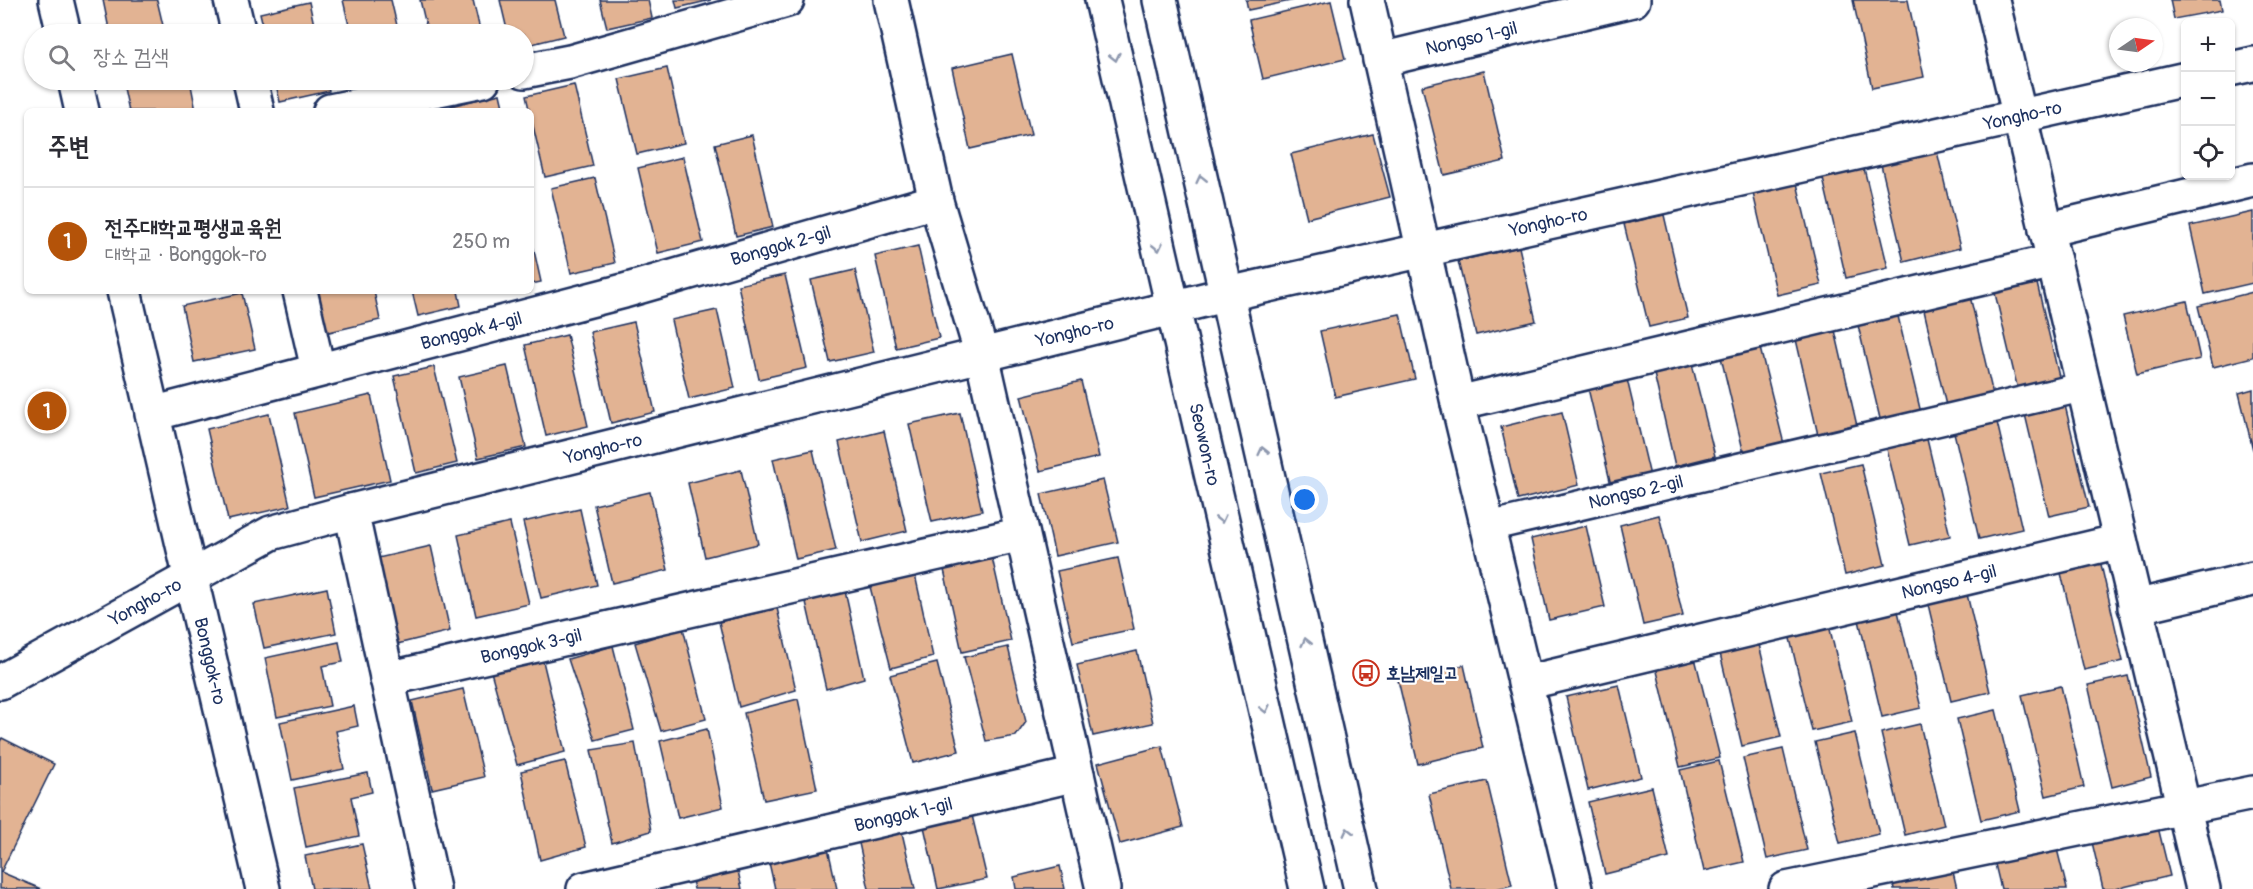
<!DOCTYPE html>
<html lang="ko">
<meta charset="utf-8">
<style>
body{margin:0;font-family:Pangolin,"Poor Story",sans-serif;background:#f7f7f7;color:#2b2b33}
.controls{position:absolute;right:18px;top:18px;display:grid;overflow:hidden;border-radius:9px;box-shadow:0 2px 4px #0004}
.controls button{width:54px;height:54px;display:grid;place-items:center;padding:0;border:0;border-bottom:2px solid #e1e1e2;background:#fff;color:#2b2b33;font:30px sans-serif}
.compass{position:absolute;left:2109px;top:18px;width:54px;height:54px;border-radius:50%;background:#fff;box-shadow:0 2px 4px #0004;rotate:77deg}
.you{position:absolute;left:1305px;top:500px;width:21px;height:21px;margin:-15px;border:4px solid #fff;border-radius:50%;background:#1a73e8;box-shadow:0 0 0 9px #1a73e833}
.badge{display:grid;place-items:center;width:39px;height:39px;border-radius:50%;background:#b45309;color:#fff;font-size:20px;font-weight:700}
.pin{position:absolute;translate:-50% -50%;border:3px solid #fff;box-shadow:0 2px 6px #0006}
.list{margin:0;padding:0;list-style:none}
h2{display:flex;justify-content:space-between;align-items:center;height:78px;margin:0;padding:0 24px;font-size:26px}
h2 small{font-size:20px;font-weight:400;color:#7c7c81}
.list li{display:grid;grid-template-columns:39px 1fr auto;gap:18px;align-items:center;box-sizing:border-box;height:108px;padding:0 24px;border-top:2px solid #e1e1e2}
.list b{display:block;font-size:22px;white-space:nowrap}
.list p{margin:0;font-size:20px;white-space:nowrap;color:#7c7c81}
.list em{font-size:20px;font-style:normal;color:#7c7c81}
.icon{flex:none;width:33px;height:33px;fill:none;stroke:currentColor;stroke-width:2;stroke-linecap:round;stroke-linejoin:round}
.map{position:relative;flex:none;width:2253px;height:889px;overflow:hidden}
.search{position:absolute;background:#fff;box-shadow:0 2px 4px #0004;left:24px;top:24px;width:510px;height:66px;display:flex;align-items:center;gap:15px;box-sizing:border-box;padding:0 21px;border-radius:33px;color:#7c7c81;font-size:22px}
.panel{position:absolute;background:#fff;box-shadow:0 2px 4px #0004;left:24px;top:108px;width:510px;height:186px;border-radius:9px}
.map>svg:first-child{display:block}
</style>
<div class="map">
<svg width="2253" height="889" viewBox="0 0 2253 889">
<rect width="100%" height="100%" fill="#fff"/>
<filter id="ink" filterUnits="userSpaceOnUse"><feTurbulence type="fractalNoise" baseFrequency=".0167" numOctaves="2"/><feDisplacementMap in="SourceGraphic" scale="12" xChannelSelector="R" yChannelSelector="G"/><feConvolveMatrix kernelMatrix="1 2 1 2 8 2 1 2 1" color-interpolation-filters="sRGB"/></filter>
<g filter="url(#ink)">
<g fill="#e2b393" stroke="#1b2f5e" stroke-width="1.5">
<polygon points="103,0 157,0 165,34 110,34"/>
<polygon points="343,0 391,0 399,34 351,34"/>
<polygon points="420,0 473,0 481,34 428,34"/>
<polygon points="500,0 555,0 564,36 524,46 524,34 508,34"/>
<polygon points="600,0 648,0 652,18 607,28"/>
<polygon points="675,0 711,0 677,8"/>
<polygon points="1246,0 1295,0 1248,10"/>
<polygon points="1853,0 1908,0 1924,77 1872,88"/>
<polygon points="2170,0 2220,0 2222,10 2174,19"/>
<polygon points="1331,1 1345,59 1263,79 1249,20"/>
<polygon points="309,2 316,34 265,34 260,13"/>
<polygon points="1012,54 1031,135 970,149 952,68"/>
<polygon points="667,68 684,143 637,154 619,79"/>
<polygon points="1484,71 1505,161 1444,175 1422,86"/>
<polygon points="161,80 190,80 196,111 129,111 124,88"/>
<polygon points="275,80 327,80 329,91 280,102"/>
<polygon points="574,85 593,166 545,177 526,96"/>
<polygon points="500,94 504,111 453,111 451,106"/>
<polygon points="1373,134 1390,197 1307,218 1291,154"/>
<polygon points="752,135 773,227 736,236 715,144"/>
<polygon points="1935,143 1960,248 1904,262 1879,156"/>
<polygon points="683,157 703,242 658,253 638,168"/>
<polygon points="1862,160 1888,268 1846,278 1821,170"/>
<polygon points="595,178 615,263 571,273 551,188"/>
<polygon points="1796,179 1821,285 1777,295 1752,189"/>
<polygon points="2253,212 2253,283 2205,294 2190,226"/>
<polygon points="1664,215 1688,318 1649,327 1624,224"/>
<polygon points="531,237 541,282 531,284"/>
<polygon points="918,246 939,338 896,348 875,256"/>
<polygon points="1519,247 1536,321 1476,335 1458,261"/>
<polygon points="855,270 874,352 830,362 811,280"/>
<polygon points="785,275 807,368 759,379 738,285"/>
<polygon points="2035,275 2060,381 2018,390 1993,285"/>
<polygon points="316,291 374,291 380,320 325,333"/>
<polygon points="412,291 458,291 461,306 418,316"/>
<polygon points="2253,292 2253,357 2213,367 2198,306"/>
<polygon points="242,293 255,349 194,362 182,306"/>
<polygon points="1970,296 1994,399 1947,410 1923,306"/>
<polygon points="2187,301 2200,359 2137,374 2123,316"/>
<polygon points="717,310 735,388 689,399 671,320"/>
<polygon points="1897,312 1921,413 1881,423 1857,321"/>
<polygon points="1400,314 1415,379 1335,397 1320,331"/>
<polygon points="634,322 655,412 611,423 590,332"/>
<polygon points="1834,326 1857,426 1818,435 1795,335"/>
<polygon points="567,335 588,426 546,436 525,345"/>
<polygon points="1759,344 1784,444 1744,454 1720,353"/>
<polygon points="1690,356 1715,456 1675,466 1652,365"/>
<polygon points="507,366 526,447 478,458 459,377"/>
<polygon points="434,367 457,463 416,473 394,376"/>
<polygon points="1626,375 1650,476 1611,485 1587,384"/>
<polygon points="1081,381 1099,457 1040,471 1021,396"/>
<polygon points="2253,389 2253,450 2239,393"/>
<polygon points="371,395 390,480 314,497 295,413"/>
<polygon points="2064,401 2089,507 2049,516 2024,410"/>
<polygon points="1562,412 1579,485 1518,500 1501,427"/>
<polygon points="960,413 982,511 932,522 909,424"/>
<polygon points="269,414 290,506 228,520 207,429"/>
<polygon points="1996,418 2022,529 1979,539 1953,428"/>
<polygon points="884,431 907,531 862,542 839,442"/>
<polygon points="1926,435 1950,536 1910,545 1886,445"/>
<polygon points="813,450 836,550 796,559 773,459"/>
<polygon points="1861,464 1885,565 1845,575 1821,473"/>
<polygon points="741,470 758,544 705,557 688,483"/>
<polygon points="1103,480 1118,542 1055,556 1041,494"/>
<polygon points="650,492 668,570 612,583 594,505"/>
<polygon points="580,509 597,585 541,598 523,522"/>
<polygon points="1659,515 1683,616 1643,625 1620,525"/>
<polygon points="510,523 529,604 476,616 458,535"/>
<polygon points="1586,526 1605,607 1549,620 1531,539"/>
<polygon points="431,546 450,631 397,644 378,558"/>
<polygon points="991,553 1011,641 962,652 943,565"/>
<polygon points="1118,558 1134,629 1073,642 1057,571"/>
<polygon points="2100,560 2123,661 2084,670 2060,569"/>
<polygon points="914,570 933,657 891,668 868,579"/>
<polygon points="327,588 336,633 264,648 254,604"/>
<polygon points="1966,590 1990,692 1951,701 1927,600"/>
<polygon points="845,591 864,678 826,689 806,602"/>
<polygon points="1897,607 1921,708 1882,717 1858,616"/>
<polygon points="777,608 796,690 739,707 719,622"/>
<polygon points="1828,621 1852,722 1812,731 1788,630"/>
<polygon points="683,628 706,719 661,731 635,643"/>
<polygon points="1757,636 1781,737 1742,746 1718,645"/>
<polygon points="339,642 343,662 322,666 330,706 277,717 265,658"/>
<polygon points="613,646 634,730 595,740 568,659"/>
<polygon points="1008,647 1026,722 1016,736 986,741 964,657"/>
<polygon points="1137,651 1153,723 1093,736 1077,665"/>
<polygon points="542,657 565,752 517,765 490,668"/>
<polygon points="1695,658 1720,758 1680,767 1656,667"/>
<polygon points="937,663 959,751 913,763 890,675"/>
<polygon points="1464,665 1483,748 1418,764 1398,680"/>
<polygon points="2128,676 2151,777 2112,787 2088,685"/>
<polygon points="1619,685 1641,777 1588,790 1566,697"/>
<polygon points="2061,686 2084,787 2046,796 2022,695"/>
<polygon points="463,689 484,777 432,789 412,701"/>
<polygon points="798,699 817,789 764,800 744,713"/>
<polygon points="354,706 358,726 336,731 344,769 292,780 280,722"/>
<polygon points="1996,710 2020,811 1981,820 1957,719"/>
<polygon points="1920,724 1944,825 1905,835 1881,733"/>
<polygon points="707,729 723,807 678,818 660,741"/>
<polygon points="1855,733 1879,834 1840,843 1815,742"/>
<polygon points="2,738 54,764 1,872 41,889 0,889 0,742"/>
<polygon points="635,743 651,831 612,843 591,750"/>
<polygon points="1162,746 1183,827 1120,844 1098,763"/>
<polygon points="1783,749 1807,850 1767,859 1743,758"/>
<polygon points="565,761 586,847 540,860 521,771"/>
<polygon points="1719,761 1744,862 1704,871 1680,770"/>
<polygon points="368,773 372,792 351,797 359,836 306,847 294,788"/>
<polygon points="1487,781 1512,885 1496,889 1451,889 1429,794"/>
<polygon points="1652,787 1669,858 1605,874 1588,802"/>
<polygon points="971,811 987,879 938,889 923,822"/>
<polygon points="2157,823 2170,876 2115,889 2103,889 2091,838"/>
<polygon points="900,824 915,889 869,889 857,834"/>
<polygon points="362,844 372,889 312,889 305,856"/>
<polygon points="827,844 837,889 775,889 768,858"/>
<polygon points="2056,845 2067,889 2001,889 1994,860"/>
<polygon points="736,862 742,889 694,889 690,872"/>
<polygon points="1951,863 1957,889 1894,889 1892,877"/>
<polygon points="1060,866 1065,889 1016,889 1014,877"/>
</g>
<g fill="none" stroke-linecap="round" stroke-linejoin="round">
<g stroke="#1b2f5e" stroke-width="33">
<g id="pedestrian">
<path id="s1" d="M 1487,527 L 2083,387"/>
</g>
</g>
<g stroke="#1b2f5e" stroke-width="38">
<g id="minor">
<polyline points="56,0 64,34"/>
<polyline points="231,0 239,34"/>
<polyline points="891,0 936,201 982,355 1103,889"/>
<polyline points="1367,0 1458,403 1575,889"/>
<polyline points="1992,0 2203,889"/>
<path id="s2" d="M 1380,60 L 1633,0"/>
<polyline points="2230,69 2253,64"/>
<polyline points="524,71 570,62 787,0"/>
<polyline points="75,80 82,111"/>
<polyline points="250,80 257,111"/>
<polyline points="330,111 483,80"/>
<polyline points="2046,230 2253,180"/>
<path id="s3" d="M 124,291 L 263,889"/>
<polyline points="300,291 318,369"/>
<polyline points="1458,403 2054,261"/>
<path id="s4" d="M 152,414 L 624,291 L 936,201"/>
<polyline points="351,511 433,889"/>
<polyline points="2135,607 2253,579"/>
<path id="s5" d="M 387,679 L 1022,534"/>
<path id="s6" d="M 0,682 L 271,533 L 351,511 L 1228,294 L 2186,79"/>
<path id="s7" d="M 1525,683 L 2120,541"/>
<path id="s8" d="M 584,889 L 1077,774"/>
<polyline points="1786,889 2253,793"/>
</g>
</g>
<g stroke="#1b2f5e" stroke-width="38">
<g id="secondary">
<path id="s9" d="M 1102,0 L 1307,889"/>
<polyline points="1160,0 1361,889"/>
</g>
</g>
<use href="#pedestrian" stroke="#fff" stroke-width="28"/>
<use href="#minor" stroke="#fff" stroke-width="33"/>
<use href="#secondary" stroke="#fff" stroke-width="33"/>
</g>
<defs><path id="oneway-chevron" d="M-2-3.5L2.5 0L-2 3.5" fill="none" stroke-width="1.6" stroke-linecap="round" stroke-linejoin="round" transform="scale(1.5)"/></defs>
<g stroke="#8d97ae">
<use href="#oneway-chevron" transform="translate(1115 57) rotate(77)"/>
<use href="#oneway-chevron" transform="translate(1201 179) rotate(-103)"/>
<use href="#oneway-chevron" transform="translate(1158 247) rotate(77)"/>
<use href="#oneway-chevron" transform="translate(1263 451) rotate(-103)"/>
<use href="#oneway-chevron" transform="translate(1221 519) rotate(77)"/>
<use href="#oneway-chevron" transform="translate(1306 642) rotate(-103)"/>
<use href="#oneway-chevron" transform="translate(1265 709) rotate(77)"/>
<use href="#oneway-chevron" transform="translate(1348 832) rotate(-103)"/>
</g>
</g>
<defs>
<g id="bus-ring" transform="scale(1.35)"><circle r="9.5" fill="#fff" stroke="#c8321e" stroke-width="1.5"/><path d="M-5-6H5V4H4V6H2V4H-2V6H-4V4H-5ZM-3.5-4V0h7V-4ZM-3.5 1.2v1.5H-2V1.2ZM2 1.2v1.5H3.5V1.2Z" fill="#c8321e"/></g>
</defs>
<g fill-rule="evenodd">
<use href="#bus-ring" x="1366" y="673"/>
</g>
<g text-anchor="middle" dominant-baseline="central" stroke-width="4.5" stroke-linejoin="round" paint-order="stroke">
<g font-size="18" fill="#1b2f5e" stroke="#fff">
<text stroke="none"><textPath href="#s2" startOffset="94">Nongso 1-gil</textPath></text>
<text stroke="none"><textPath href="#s6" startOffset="2110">Yongho-ro</textPath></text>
<text stroke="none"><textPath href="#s6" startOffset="1624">Yongho-ro</textPath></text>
<text stroke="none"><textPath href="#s4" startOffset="651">Bonggok 2-gil</textPath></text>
<text stroke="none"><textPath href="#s4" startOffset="330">Bonggok 4-gil</textPath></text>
<text stroke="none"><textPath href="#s6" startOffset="1138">Yongho-ro</textPath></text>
<text stroke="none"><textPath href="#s9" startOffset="456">Seowon-ro</textPath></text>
<text stroke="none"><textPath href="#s6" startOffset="652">Yongho-ro</textPath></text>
<text stroke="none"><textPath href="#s1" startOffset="153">Nongso 2-gil</textPath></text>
<text stroke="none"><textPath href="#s7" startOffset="436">Nongso 4-gil</textPath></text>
<text stroke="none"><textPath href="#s6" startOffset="166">Yongho-ro</textPath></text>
<text stroke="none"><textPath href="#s5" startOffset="148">Bonggok 3-gil</textPath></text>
<text stroke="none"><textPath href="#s3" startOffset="380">Bonggok-ro</textPath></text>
<text stroke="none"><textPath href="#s8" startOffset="328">Bonggok 1-gil</textPath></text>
</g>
<g font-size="18" font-weight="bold" fill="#1b2f5e" stroke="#fff" text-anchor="start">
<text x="1386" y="673">호남제일고</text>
</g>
</g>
</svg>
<div class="controls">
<button>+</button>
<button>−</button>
<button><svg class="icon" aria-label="locate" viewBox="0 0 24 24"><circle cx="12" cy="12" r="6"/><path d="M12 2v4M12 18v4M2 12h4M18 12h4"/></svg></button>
</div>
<svg class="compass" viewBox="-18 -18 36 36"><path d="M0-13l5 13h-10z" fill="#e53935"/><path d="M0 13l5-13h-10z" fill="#7c7c81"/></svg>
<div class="you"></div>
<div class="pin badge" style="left:47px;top:411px">1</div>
<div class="search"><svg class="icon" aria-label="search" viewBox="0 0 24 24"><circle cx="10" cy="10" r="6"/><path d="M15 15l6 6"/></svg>장소 검색</div>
<section class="panel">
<h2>주변<small></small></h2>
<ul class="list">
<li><span class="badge">1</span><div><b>전주대학교평생교육원</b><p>대학교 · Bonggok-ro</p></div><em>250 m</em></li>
</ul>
</section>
</div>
